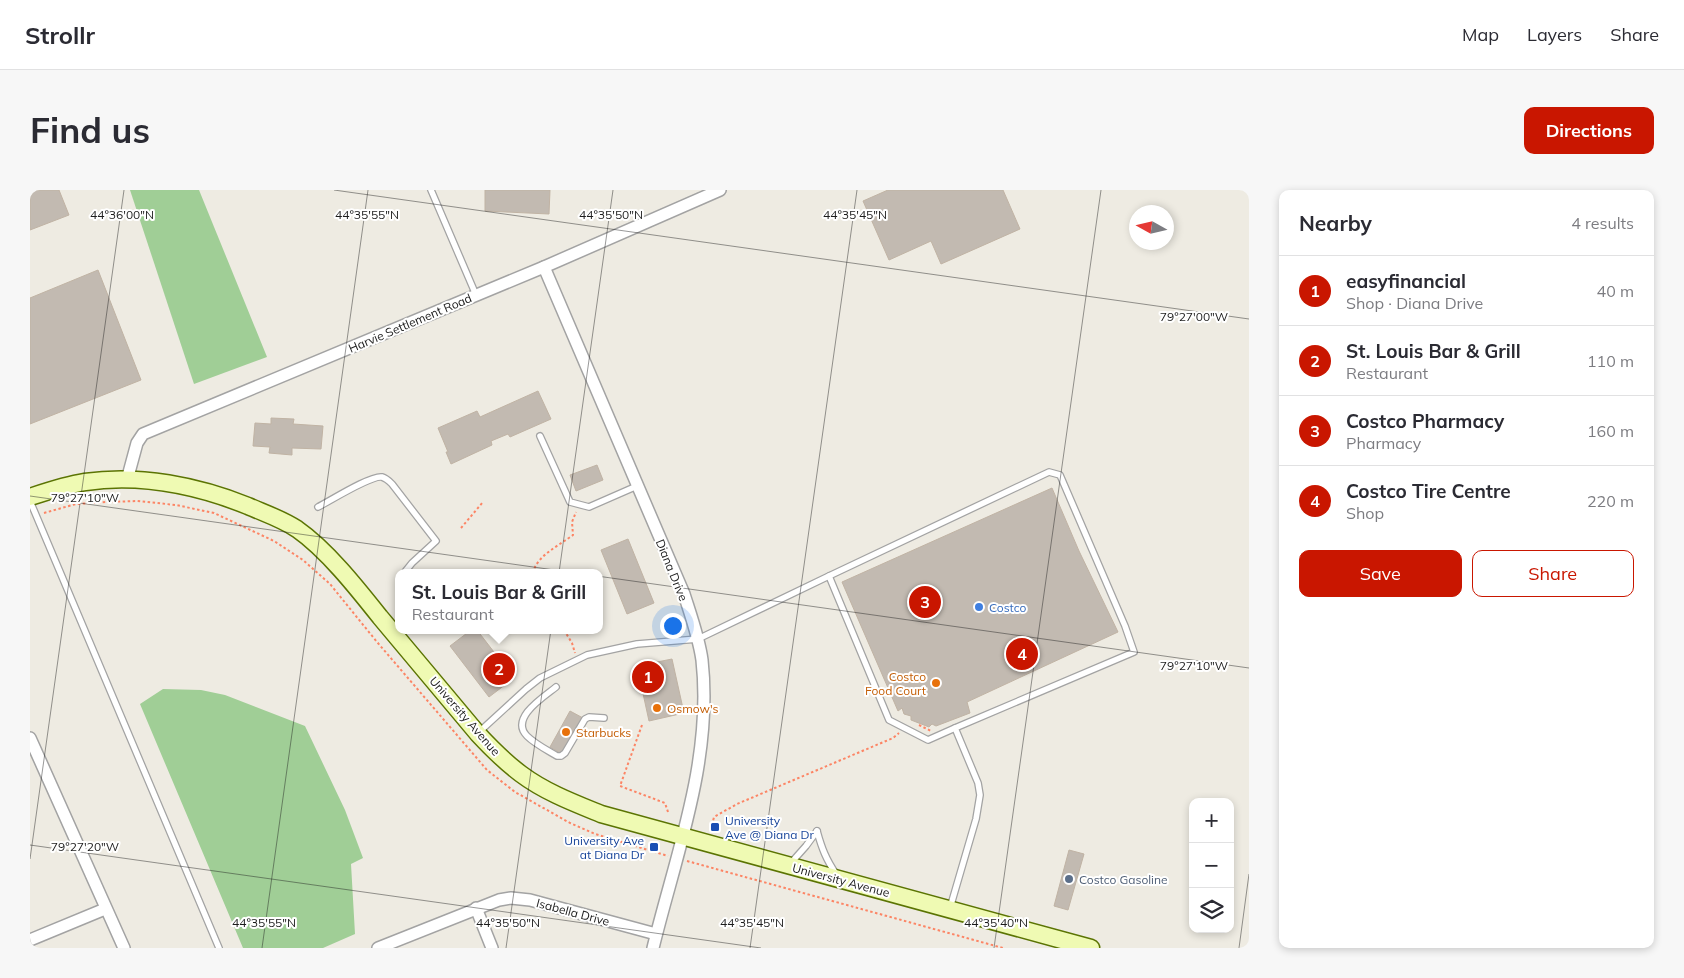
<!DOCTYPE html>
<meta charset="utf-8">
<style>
body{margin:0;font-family:Mulish,sans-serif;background:#f7f7f7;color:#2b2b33}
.controls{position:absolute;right:15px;bottom:15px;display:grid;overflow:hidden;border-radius:10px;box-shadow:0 2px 8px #0003}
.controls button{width:45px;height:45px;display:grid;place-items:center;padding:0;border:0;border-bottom:1px solid #e1e1e2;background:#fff;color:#2b2b33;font:25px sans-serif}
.compass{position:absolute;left:1099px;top:15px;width:45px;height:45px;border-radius:50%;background:#fff;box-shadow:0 2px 8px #0003;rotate:278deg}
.you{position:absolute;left:642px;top:435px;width:18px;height:18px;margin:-12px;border:4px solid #fff;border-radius:50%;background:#1a73e8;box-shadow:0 0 0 8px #1a73e833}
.badge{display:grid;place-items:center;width:32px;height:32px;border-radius:50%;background:#c91600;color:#fff;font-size:16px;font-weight:700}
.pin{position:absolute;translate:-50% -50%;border:2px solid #fff;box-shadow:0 1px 5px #0006}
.popup{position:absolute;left:365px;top:379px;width:208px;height:65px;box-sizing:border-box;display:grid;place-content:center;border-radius:10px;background:#fff;filter:drop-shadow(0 1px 4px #0005);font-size:16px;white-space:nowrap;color:#7c7c81}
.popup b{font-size:19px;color:#2b2b33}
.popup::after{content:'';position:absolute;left:50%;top:100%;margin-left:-10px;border:10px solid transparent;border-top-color:#fff}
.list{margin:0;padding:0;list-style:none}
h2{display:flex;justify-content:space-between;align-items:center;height:65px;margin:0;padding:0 20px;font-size:21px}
h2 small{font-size:16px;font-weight:400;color:#7c7c81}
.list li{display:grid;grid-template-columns:32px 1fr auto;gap:15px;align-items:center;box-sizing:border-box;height:70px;padding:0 20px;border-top:1px solid #e1e1e2}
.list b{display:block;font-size:19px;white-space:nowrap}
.list p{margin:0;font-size:16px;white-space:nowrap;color:#7c7c81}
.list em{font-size:16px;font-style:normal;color:#7c7c81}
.actions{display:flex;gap:10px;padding:15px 20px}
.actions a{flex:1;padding:11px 0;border:1px solid #c91600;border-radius:10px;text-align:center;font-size:18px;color:#c91600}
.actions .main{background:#c91600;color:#fff}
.icon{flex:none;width:28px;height:28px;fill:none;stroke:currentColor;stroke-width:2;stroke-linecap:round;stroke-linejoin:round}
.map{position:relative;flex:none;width:1219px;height:758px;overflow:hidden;border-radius:10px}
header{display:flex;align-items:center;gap:30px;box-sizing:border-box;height:70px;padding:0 25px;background:#fff;border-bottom:1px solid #e1e1e2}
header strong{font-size:24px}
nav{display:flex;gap:28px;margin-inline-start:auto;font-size:18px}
.intro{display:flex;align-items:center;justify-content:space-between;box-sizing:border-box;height:120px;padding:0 30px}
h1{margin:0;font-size:35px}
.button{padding:12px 22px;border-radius:10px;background:#c91600;color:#fff;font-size:18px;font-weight:700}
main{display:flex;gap:30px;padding:0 30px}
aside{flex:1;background:#fff;border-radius:10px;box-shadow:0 2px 8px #0003}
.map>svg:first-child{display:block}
</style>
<header>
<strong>Strollr</strong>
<nav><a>Map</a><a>Layers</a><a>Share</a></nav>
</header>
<div class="intro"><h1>Find us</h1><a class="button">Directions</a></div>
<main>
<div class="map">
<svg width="1219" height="758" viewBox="0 0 1219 758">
<rect width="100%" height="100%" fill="#eeebe2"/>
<g fill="#a0ce96">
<polygon points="100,0 169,0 237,167 164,194"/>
<polygon points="133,499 171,500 195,505 275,536 315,620 333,668 321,674 325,744 293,758 213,758 110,514"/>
</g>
<g fill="#c2bab1" stroke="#c0b3a4">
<polygon points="0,0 29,0 39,25 0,40"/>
<polygon points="455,0 520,0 519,24 455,21"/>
<polygon points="858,0 973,0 990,39 911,74 901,51 859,70 833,11"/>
<polygon points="68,80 111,190 0,234 0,108"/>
<polygon points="508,201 521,229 480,247 478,244 461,251 462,255 421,274 416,262 418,262 408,238 447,221 450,227"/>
<polygon points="241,228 264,229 263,234 293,236 291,259 262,258 262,265 239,263 240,257 223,256 225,233 241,234"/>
<polygon points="567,275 573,290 546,301 540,285"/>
<polygon points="1022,298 1049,361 1088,442 937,512 940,523 906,536 902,534 899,537 881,530 881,526 874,524 872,518 868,521 812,392"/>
<polygon points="598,349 624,413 597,424 571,360"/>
<polygon points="441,440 447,440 484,488 459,507 420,456"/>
<polygon points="642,469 654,523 619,531 607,476"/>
<polygon points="540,521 553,528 532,564 520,557"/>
<polygon points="1039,660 1054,664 1038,720 1024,716"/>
</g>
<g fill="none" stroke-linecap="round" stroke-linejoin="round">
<g stroke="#a3a3a3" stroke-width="8">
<g id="lane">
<polyline points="401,0 446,105"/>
<polyline points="510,246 540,312 559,317 607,296"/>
<polyline points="0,311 189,758"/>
<path d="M 288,317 C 300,311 341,285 352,287 C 356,288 359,291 362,294 L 406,351 L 382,373 L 374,383"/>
<polyline points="799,386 1019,282 1030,285 1095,436 1104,462 925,538 948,593 950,605 946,629 920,718"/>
<path d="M 526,497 C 515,506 479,528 497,546 C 505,554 517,560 527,566 L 531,566 L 535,563 L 555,529 L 559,527 L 574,528"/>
<polyline points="448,543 496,499 510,488 557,465 607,454 668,449 799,386 859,530 898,550 925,538"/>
<path d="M 787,641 C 792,659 796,669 806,684"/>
<polyline points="760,674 776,656 787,641"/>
</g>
</g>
<g stroke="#a3a3a3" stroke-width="14">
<g id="street">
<path d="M 514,77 L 654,404 C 661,426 669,448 672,470 C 683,569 646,664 623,758"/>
<polyline points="97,290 107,253 113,244 514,77 690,0"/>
<polyline points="0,548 94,758"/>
<polyline points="446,718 462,758"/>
<polyline points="0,750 75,719"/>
<polyline points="348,758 469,710 481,708 500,710 626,744"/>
</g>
</g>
<g stroke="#5b7403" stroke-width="19">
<path id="secondary" d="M 0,307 C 18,301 36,295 55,292 C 110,284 168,296 218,316 C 234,323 252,329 267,339 C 297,360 327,398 350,427 C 383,466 415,505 448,544 C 461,558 475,572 491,584 C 515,602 544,613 571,624 L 1061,758"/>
</g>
<g stroke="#fc8565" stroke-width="2" stroke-dasharray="2.5 2.5" stroke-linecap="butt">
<polyline points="14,323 46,314 76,312 107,311 146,315 184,323 244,351 273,370 300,394 347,452 457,580 485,602 540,633 565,644 638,666"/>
<polyline points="431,338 453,312"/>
<path d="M 503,383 C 506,366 530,355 543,345 L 542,332 L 546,322"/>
<polyline points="534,440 542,453 545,463"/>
<polyline points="612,535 590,596 635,613 638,622"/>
<polyline points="889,535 901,541"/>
<polyline points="682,635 684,627 707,614 863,548 869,543"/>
<polyline points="657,671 973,758"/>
</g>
<use href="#lane" stroke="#fff" stroke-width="5.5"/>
<use href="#street" stroke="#fff" stroke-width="11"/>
<use href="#secondary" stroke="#effab3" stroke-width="16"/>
</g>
<path fill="none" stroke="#1c1c1c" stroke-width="1" stroke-opacity="0.45" d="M 304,0 L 1219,129M 0,306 L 1219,478M 0,655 L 731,758M 0,669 L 94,0M 232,758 L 338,0M 476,758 L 583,0M 720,758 L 827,0M 964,758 L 1071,0M 1209,758 L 1219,684"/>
<circle fill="#3f7fe0" stroke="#fff" stroke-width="2" cx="949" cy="417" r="5"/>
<g fill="#e8710a" stroke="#fff" stroke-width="2">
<circle cx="906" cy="493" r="5"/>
<circle cx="627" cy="518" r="5"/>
<circle cx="536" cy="542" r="5"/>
</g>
<g fill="#1a4fb4" stroke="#fff" stroke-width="2">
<rect x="680" y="632" width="10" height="10" rx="2.5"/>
<rect x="619" y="652" width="10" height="10" rx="2.5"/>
</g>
<circle fill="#5c6f8a" stroke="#fff" stroke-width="2" cx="1039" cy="689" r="5"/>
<g text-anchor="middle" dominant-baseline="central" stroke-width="4" stroke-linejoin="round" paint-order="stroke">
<g font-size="12" fill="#1c1c1c" stroke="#fff">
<text transform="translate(380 133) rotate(-23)">Harvie Settlement Road</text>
<text transform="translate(642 380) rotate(68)">Diana Drive</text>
<text transform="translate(435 526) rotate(49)">University Avenue</text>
<text transform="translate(811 690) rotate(15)">University Avenue</text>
<text transform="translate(543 722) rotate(15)">Isabella Drive</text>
</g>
<g font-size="12" fill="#366cbe" stroke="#fff" text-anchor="start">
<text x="959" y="417">Costco</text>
</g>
<g font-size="12" fill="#c56008" stroke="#fff" text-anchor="start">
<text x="896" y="486" text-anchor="end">Costco<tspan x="896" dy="14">Food Court</tspan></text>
<text x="637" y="518">Osmow's</text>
<text x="546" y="542">Starbucks</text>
</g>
<g font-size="12" fill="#164399" stroke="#fff" text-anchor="start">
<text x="695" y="630">University<tspan x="695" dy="14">Ave @ Diana Dr</tspan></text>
<text x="614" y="650" text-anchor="end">University Ave<tspan x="614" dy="14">at Diana Dr</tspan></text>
</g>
<g font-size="12" fill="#4e5e75" stroke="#fff" text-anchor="start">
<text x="1049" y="689">Costco Gasoline</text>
</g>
</g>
<g font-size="12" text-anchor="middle" fill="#1c1c1c" stroke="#fff" stroke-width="4" stroke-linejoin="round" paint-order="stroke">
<text x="92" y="29">44°36'00"N</text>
<text x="337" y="29">44°35'55"N</text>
<text x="581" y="29">44°35'50"N</text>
<text x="825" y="29">44°35'45"N</text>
<text x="1164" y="131">79°27'00"W</text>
<text x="55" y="312">79°27'10"W</text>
<text x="1164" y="480">79°27'10"W</text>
<text x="55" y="661">79°27'20"W</text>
<text x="234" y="737">44°35'55"N</text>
<text x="478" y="737">44°35'50"N</text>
<text x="722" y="737">44°35'45"N</text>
<text x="966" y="737">44°35'40"N</text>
</g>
</svg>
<div class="controls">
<button>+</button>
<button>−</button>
<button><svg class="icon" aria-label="layers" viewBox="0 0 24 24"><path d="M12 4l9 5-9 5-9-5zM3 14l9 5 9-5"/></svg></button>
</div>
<svg class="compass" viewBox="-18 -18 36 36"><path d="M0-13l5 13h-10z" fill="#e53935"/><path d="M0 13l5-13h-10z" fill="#7c7c81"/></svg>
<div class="you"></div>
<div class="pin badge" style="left:618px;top:487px">1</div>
<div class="pin badge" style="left:469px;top:479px">2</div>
<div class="popup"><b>St. Louis Bar &amp; Grill</b>Restaurant</div>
<div class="pin badge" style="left:895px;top:412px">3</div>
<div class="pin badge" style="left:992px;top:464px">4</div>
</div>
<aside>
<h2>Nearby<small>4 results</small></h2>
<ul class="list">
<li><span class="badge">1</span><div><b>easyfinancial</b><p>Shop · Diana Drive</p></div><em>40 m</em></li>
<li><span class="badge">2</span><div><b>St. Louis Bar &amp; Grill</b><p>Restaurant</p></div><em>110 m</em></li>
<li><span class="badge">3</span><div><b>Costco Pharmacy</b><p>Pharmacy</p></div><em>160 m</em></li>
<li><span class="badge">4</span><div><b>Costco Tire Centre</b><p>Shop</p></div><em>220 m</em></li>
</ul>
<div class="actions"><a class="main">Save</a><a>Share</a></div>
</aside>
</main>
